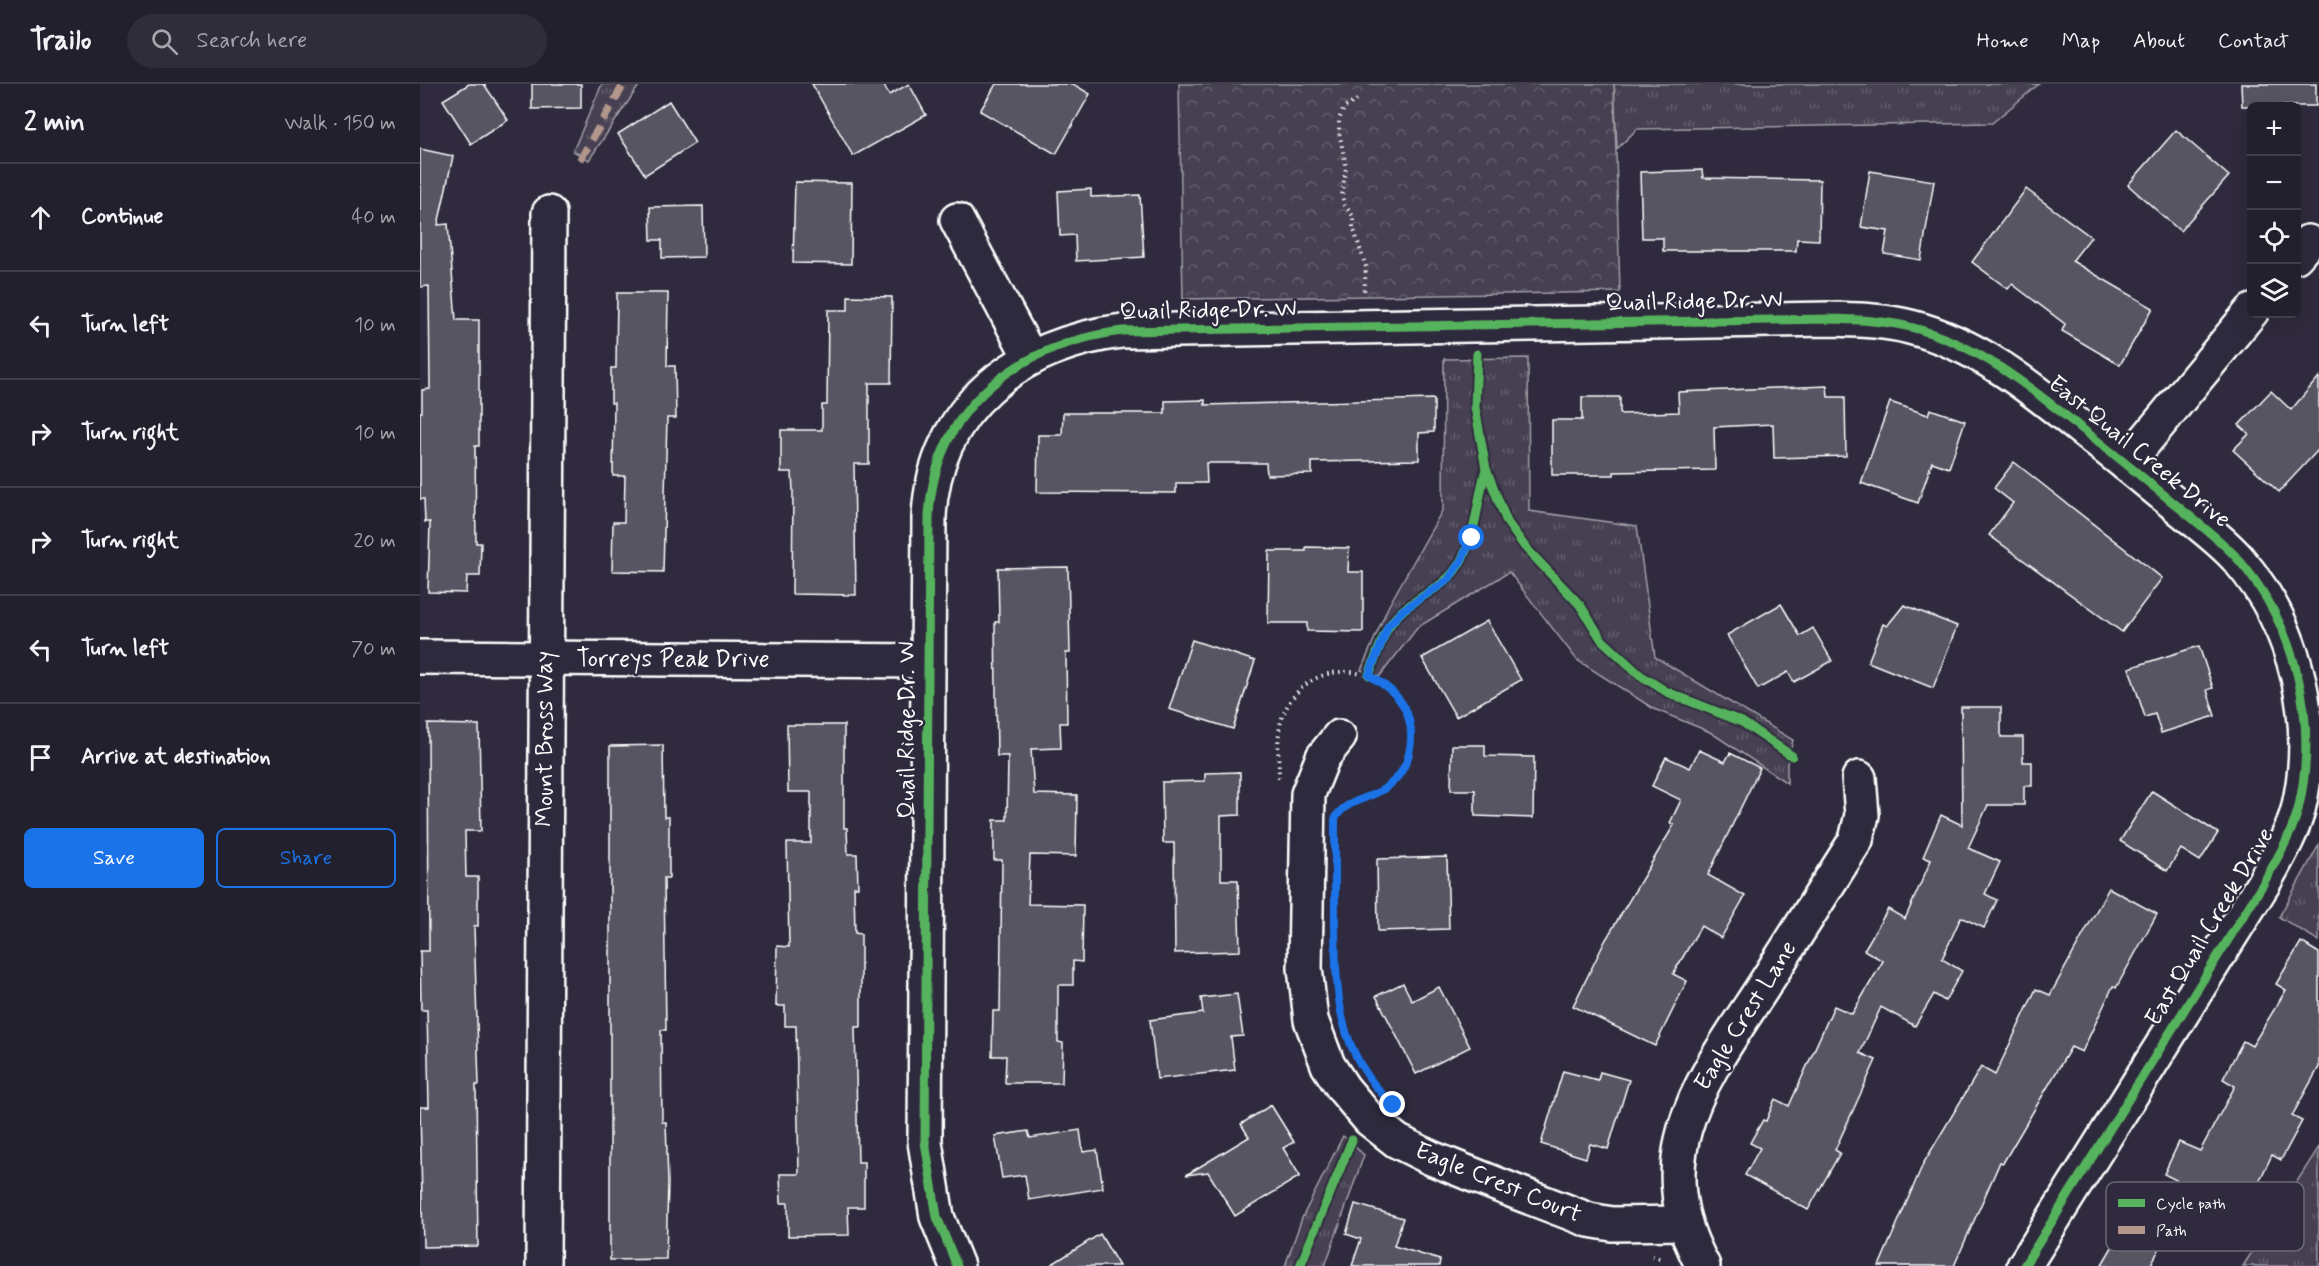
<!DOCTYPE html>
<meta charset="utf-8">
<style>
body{margin:0;font-family:Mynerve,sans-serif;background:#2f2d3a;color:#f1f3f6}
.controls{position:absolute;right:18px;top:18px;display:grid;overflow:hidden;border-radius:9px;box-shadow:0 6px 24px #0002}
.controls button{width:54px;height:54px;display:grid;place-items:center;padding:0;border:0;border-bottom:2px solid #403e4a;background:#23202e;color:#f1f3f6;font:30px sans-serif}
.stop{position:absolute;width:18px;height:18px;margin:-14px;border:4px solid #1a73e8;border-radius:50%;background:#fff}
.stop.end{background:#1a73e8;border-color:#fff;box-shadow:0 2px 6px #0008}
.list{margin:0;padding:0;list-style:none}
h2{display:flex;justify-content:space-between;align-items:center;height:78px;margin:0;padding:0 24px;font-size:26px}
h2 small{font-size:20px;font-weight:400;color:#a3a3aa}
.list li{display:grid;grid-template-columns:39px 1fr auto;gap:18px;align-items:center;box-sizing:border-box;height:108px;padding:0 24px;border-top:2px solid #403e4a}
.list b{display:block;font-size:22px;white-space:nowrap}
.list em{font-size:20px;font-style:normal;color:#a3a3aa}
.actions{display:flex;gap:12px;padding:18px 24px}
.actions a{flex:1;padding:14px 0;border:2px solid #1a73e8;border-radius:9px;text-align:center;font-size:21px;color:#1a73e8}
.actions .main{background:#1a73e8;color:#fff}
.icon{flex:none;width:33px;height:33px;fill:none;stroke:currentColor;stroke-width:2;stroke-linecap:round;stroke-linejoin:round}
.map{position:relative;flex:none;width:1899px;height:1182px;overflow:hidden}
header{display:flex;align-items:center;gap:36px;box-sizing:border-box;height:84px;padding:0 30px;background:#23202e;border-bottom:2px solid #403e4a}
header strong{font-size:28px}
nav{display:flex;gap:33px;margin-inline-start:auto;font-size:21px}
.search{width:420px;height:54px;background:#2f2d3a;display:flex;align-items:center;gap:15px;box-sizing:border-box;padding:0 21px;border-radius:33px;color:#a3a3aa;font-size:22px}
main{display:flex}
aside{flex:1;background:#23202e}
.map>svg:first-child{display:block}
</style>
<header>
<strong>Trailo</strong>
<div class="search"><svg class="icon" aria-label="search" viewBox="0 0 24 24"><circle cx="10" cy="10" r="6"/><path d="M15 15l6 6"/></svg>Search here</div>
<nav><a>Home</a><a>Map</a><a>About</a><a>Contact</a></nav>
</header>
<main>
<aside>
<h2>2 min<small>Walk · 150 m</small></h2>
<ul class="list">
<li><svg class="icon" aria-label="ahead" viewBox="0 0 24 24"><path d="M12 20V5M6 11l6-6 6 6"/></svg><div><b>Continue</b></div><em>40 m</em></li>
<li><svg class="icon" aria-label="left" viewBox="0 0 24 24"><path d="M17 20v-9H6M10 6l-5 5 5 5"/></svg><div><b>Turn left</b></div><em>10 m</em></li>
<li><svg class="icon" aria-label="right" viewBox="0 0 24 24"><path d="M7 20v-9h11M14 6l5 5-5 5"/></svg><div><b>Turn right</b></div><em>10 m</em></li>
<li><svg class="icon" aria-label="right" viewBox="0 0 24 24"><path d="M7 20v-9h11M14 6l5 5-5 5"/></svg><div><b>Turn right</b></div><em>20 m</em></li>
<li><svg class="icon" aria-label="left" viewBox="0 0 24 24"><path d="M17 20v-9H6M10 6l-5 5 5 5"/></svg><div><b>Turn left</b></div><em>70 m</em></li>
<li><svg class="icon" aria-label="arrive" viewBox="0 0 24 24"><path d="M6 21V4h12l-3 4 3 4H6"/></svg><div><b>Arrive at destination</b></div></li>
</ul>
<div class="actions"><a class="main">Save</a><a>Share</a></div>
</aside>
<div class="map">
<svg width="1899" height="1182" viewBox="0 0 1899 1182">
<defs>
<pattern id="grass-tufts" width="24" height="20" patternUnits="userSpaceOnUse" patternTransform="scale(1.5)"><rect width="24" height="20" fill="#464152"/><path d="M3 7l-1-3M5 7V3M7 7l1-3M15 17l-1-3M17 17v-4M19 17l1-3" fill="none" stroke="#625e6c"/></pattern>
<pattern id="park-crowns" width="20" height="18" patternUnits="userSpaceOnUse" patternTransform="scale(1.5)"><rect width="20" height="18" fill="#464152"/><path d="M2 6a3 3 0 1 1 6 0M12 15a3 3 0 1 1 6 0" fill="none" stroke="#625e6c"/></pattern>
</defs>
<rect width="100%" height="100%" fill="#2f2a3d"/>
<filter id="ink" filterUnits="userSpaceOnUse"><feTurbulence type="fractalNoise" baseFrequency=".0167" numOctaves="2"/><feDisplacementMap in="SourceGraphic" scale="12" xChannelSelector="R" yChannelSelector="G"/><feConvolveMatrix kernelMatrix="1 2 1 2 8 2 1 2 1" color-interpolation-filters="sRGB"/></filter>
<g filter="url(#ink)">
<g fill="url(#grass-tufts)" stroke="#a2a0a8" stroke-width="1.5">
<polygon points="182,0 220,0 169,76 153,67"/>
<polygon points="1194,0 1619,0 1572,39 1217,45 1197,65"/>
<polygon points="1108,274 1109,427 1217,442 1235,573 1373,656 1367,680 1367,699 1290,648 1234,625 1157,576 1089,488 998,543 959,593 941,586 968,523 1023,425 1024,275"/>
<polygon points="1899,761 1899,857 1859,833"/>
<polygon points="923,1052 944,1071 905,1182 865,1182 882,1134"/>
<polygon points="1899,1063 1899,1182 1823,1182"/>
</g>
<polygon fill="url(#park-crowns)" stroke="#a2a0a8" stroke-width="1.5" points="759,0 1194,0 1200,208 763,215"/>
<g fill="#595564" stroke="#fff" stroke-width="1.5">
<polygon points="49,0 64,0 88,36 51,60 23,16"/>
<polygon points="112,0 161,0 161,24 112,25"/>
<polygon points="392,0 463,0 469,11 489,0 506,31 433,72"/>
<polygon points="576,0 653,0 670,10 636,70 560,27"/>
<polygon points="1821,0 1896,0 1896,22 1822,22"/>
<polygon points="249,17 275,59 225,91 198,50"/>
<polygon points="1756,46 1809,92 1760,147 1708,101"/>
<polygon points="0,65 33,72 18,141 28,140 36,236 59,236 59,362 55,362 56,459 61,459 60,492 47,492 46,509 8,508 10,438 5,438 4,415 0,415 0,328 2,328 2,306 10,305 9,202 0,203"/>
<polygon points="1282,86 1283,94 1400,96 1399,156 1377,155 1376,167 1243,167 1243,154 1222,154 1220,88"/>
<polygon points="1450,87 1514,97 1501,176 1464,170 1468,147 1441,143"/>
<polygon points="375,98 432,99 431,180 373,179"/>
<polygon points="671,105 671,113 720,111 724,173 656,177 655,151 640,152 638,107"/>
<polygon points="1606,105 1671,153 1652,177 1733,224 1700,281 1642,247 1645,240 1592,200 1588,205 1552,178"/>
<polygon points="283,122 284,173 242,174 242,156 231,156 230,123"/>
<polygon points="197,209 248,209 247,282 255,282 256,334 247,334 243,488 192,487 193,438 204,438 205,392 193,392 194,319 191,319 191,284 196,284"/>
<polygon points="428,212 472,213 471,299 449,299 449,380 434,380 436,511 372,510 373,407 372,388 361,388 361,346 402,346 402,321 407,321 408,226 428,226"/>
<polygon points="1899,293 1899,365 1859,408 1813,366 1829,350 1819,341 1851,307 1871,326"/>
<polygon points="1407,302 1408,313 1425,313 1426,372 1354,374 1353,340 1294,343 1295,386 1194,388 1194,391 1132,391 1132,336 1162,336 1162,313 1200,313 1200,330 1259,328 1258,308"/>
<polygon points="1014,315 1014,348 999,349 999,376 892,378 892,390 847,391 846,379 786,379 787,399 756,399 756,409 617,408 618,351 642,351 643,329 745,329 745,317 785,316 785,321"/>
<polygon points="1470,318 1508,331 1510,325 1545,337 1529,384 1512,378 1498,419 1441,399"/>
<polygon points="1594,378 1742,494 1702,548 1569,451 1593,419 1574,404"/>
<polygon points="886,463 929,464 928,488 943,488 943,548 887,547 887,539 848,539 849,467 886,467"/>
<polygon points="648,483 650,569 646,569 647,639 640,639 641,664 611,665 614,710 657,711 656,772 610,771 608,820 663,821 662,878 653,877 653,901 638,901 638,958 643,959 642,999 585,999 586,972 572,972 573,927 580,927 582,776 574,776 574,736 587,736 588,672 577,672 575,538 579,538 578,484"/>
<polygon points="1361,520 1380,552 1393,544 1412,577 1374,598 1368,588 1338,605 1307,551"/>
<polygon points="1484,521 1537,542 1513,604 1448,578 1463,540 1467,542"/>
<polygon points="1067,537 1101,596 1036,633 1002,574"/>
<polygon points="772,556 835,577 813,645 749,625"/>
<polygon points="1779,562 1793,604 1787,606 1795,632 1741,649 1735,630 1725,633 1709,584"/>
<polygon points="1541,623 1581,623 1581,653 1603,653 1603,678 1612,678 1612,702 1604,702 1604,721 1568,721 1548,764 1580,778 1565,810 1577,816 1564,844 1541,833 1522,875 1542,887 1525,917 1514,910 1495,942 1461,923 1440,969 1456,976 1415,1066 1420,1069 1388,1126 1325,1091 1340,1064 1330,1059 1343,1036 1346,1037 1355,1015 1369,1022 1414,922 1432,930 1463,877 1444,866 1468,825 1485,835 1511,776 1503,773 1521,731 1542,741"/>
<polygon points="8,640 59,641 61,747 45,747 46,793 58,793 58,842 54,842 59,1001 56,1001 58,1162 3,1163 0,1023 9,1023 7,926 1,926 0,867 9,867"/>
<polygon points="367,641 424,641 424,744 427,744 428,770 437,770 438,803 434,803 435,849 441,850 441,943 435,943 438,1078 444,1078 444,1123 428,1123 429,1151 368,1152 368,1119 361,1119 360,1090 379,1090 376,942 365,942 365,922 356,922 357,862 369,863 367,759 391,759 391,708 368,708"/>
<polygon points="243,661 244,733 249,733 249,794 244,794 246,946 241,946 242,1038 246,1038 248,1098 246,1175 190,1176 190,662"/>
<polygon points="1032,661 1065,661 1065,672 1114,673 1113,734 1055,732 1055,706 1031,706"/>
<polygon points="1279,666 1305,678 1310,669 1340,684 1288,791 1325,812 1301,854 1281,842 1253,890 1267,897 1235,962 1153,922 1185,857 1254,741 1250,739 1261,716 1232,702 1246,673 1270,684"/>
<polygon points="820,688 820,731 801,732 801,796 818,796 820,867 755,869 754,759 743,759 742,698 785,697 785,689"/>
<polygon points="1732,707 1798,749 1780,777 1761,765 1747,787 1700,757"/>
<polygon points="1027,773 1029,845 958,847 957,775"/>
<polygon points="1689,804 1737,830 1696,904 1693,902 1662,968 1651,963 1583,1079 1580,1078 1534,1182 1459,1182 1503,1080 1561,983 1575,991 1616,905 1630,911"/>
<polygon points="1881,858 1899,869 1899,983 1872,1032 1882,1037 1861,1076 1852,1071 1810,1157 1757,1131 1770,1103 1744,1090 1759,1058 1780,1067 1815,1002 1803,995 1823,957 1832,962 1866,906 1856,900"/>
<polygon points="983,899 992,917 1019,903 1050,963 996,990 956,912"/>
<polygon points="817,910 823,952 811,953 815,986 737,995 730,936 783,929 781,914"/>
<polygon points="1143,987 1178,996 1180,988 1209,996 1188,1065 1170,1060 1166,1074 1121,1060"/>
<polygon points="851,1021 874,1058 863,1064 880,1092 815,1132 788,1088 766,1091 829,1053 821,1040"/>
<polygon points="660,1046 663,1068 677,1066 683,1104 609,1116 605,1091 582,1094 575,1052 608,1047 610,1054"/>
<polygon points="935,1120 983,1134 974,1162 1020,1176 1019,1182 932,1182 941,1155 926,1150"/>
<polygon points="1705,1141 1741,1162 1730,1182 1681,1182"/>
<polygon points="680,1150 699,1182 629,1182"/>
</g>
<g fill="none" stroke-linecap="round" stroke-linejoin="round">
<g stroke="#fff" stroke-width="38">
<g id="minor">
<polyline points="537,136 610,273"/>
<polyline points="1876,172 1888,158"/>
<polyline points="1706,380 1832,227"/>
<polyline points="0,573 507,577"/>
<polyline points="919,653 903,673 888,710 885,884 891,936 908,981 923,1004 949,1035 977,1057 1011,1074 1101,1110 1169,1136 1192,1140 1265,1139"/>
<polyline points="123,1182 129,129"/>
<path d="M 537,1182 L 517,1133 L 505,1058 L 509,433 C 514,323 599,260 702,247 L 1409,235 C 1436,236 1463,236 1490,243 C 1567,262 1625,316 1686,364 C 1713,385 1740,408 1767,430 C 1784,444 1803,458 1818,475 C 1877,543 1899,639 1878,726 C 1871,752 1856,776 1843,800 L 1604,1182"/>
<path d="M 1283,1182 C 1223,1072 1282,996 1341,906 C 1373,856 1404,806 1436,756 L 1442,731 L 1439,694"/>
</g>
</g>
<g stroke="#fff" stroke-width="4" stroke-dasharray="1.5 4.5" stroke-linecap="butt">
<polyline points="937,16 924,24 919,35 919,48 926,83 922,111 924,120 933,132 933,143 946,183 944,211"/>
<polyline points="1057,272 1055,323 1066,385 1087,438 1105,463 1160,521 1182,556 1220,591 1247,608 1322,638 1372,672"/>
<path d="M 949,591 C 958,569 963,542 983,526 C 1004,510 1025,503 1040,479 C 1058,450 1057,417 1066,386"/>
<path d="M 859,694 C 859,675 856,652 862,634 C 885,567 978,575 990,644 C 992,660 990,675 981,688 C 963,716 941,710 920,726"/>
<polyline points="1232,1172 1241,1175"/>
<polyline points="880,1182 930,1060"/>
</g>
<use href="#minor" stroke="#2f2a3d" stroke-width="33"/>
<polyline stroke="#b2968c" stroke-width="8" stroke-dasharray="15 8" stroke-linecap="butt" points="160,76 204,0"/>
<g stroke="#2f2a3d" stroke-width="13">
<g id="cycleway">
<polyline points="1057,270 1055,323 1066,385 1087,438 1105,463 1160,521 1182,556 1220,591 1247,608 1322,638 1372,672"/>
<path d="M 949,591 C 958,569 963,543 982,527 C 1003,509 1027,503 1041,477 C 1057,448 1057,416 1066,385"/>
<path d="M 537,1182 L 517,1133 L 505,1058 L 509,433 C 514,323 599,260 702,247 L 1409,235 C 1436,236 1463,236 1490,243 C 1567,262 1625,316 1686,364 C 1713,385 1740,408 1767,430 C 1784,444 1803,458 1818,475 C 1877,543 1899,639 1878,726 C 1871,752 1856,776 1843,800 L 1604,1182"/>
<polyline points="880,1182 932,1056"/>
</g>
</g>
<use href="#cycleway" stroke="#56b35d" stroke-width="9"/>
</g>
</g>
<g fill="none" stroke-linecap="round" stroke-linejoin="round" filter="url(#ink)">
<path stroke="#1a73e8" stroke-width="8" d="M 973,1021 C 917,968 916,913 915,841 C 915,806 915,771 915,735 C 925,715 951,716 968,702 C 994,683 999,639 978,614 C 970,604 960,598 949,591 L 968,542 L 983,526 L 1028,496 L 1041,477 L 1052,454"/>
</g>
<g text-anchor="middle" dominant-baseline="central" stroke-width="5" stroke-linejoin="round" paint-order="stroke">
<g font-size="24" fill="#fff" stroke="#2f2a3d">
<text transform="translate(1274 218) rotate(-1)">Quail Ridge Dr. W</text>
<text transform="translate(788 227) rotate(-1)">Quail Ridge Dr. W</text>
<text transform="translate(1719 368) rotate(39)">East Quail Creek Drive</text>
<text x="253" y="575">Torreys Peak Drive</text>
<text transform="translate(487 646) rotate(-90)">Quail Ridge Dr. W</text>
<text transform="translate(125 655) rotate(-90)">Mount Bross Way</text>
<text transform="translate(1790 843) rotate(-59)">East Quail Creek Drive</text>
<text transform="translate(1326 932) rotate(-58)">Eagle Crest Lane</text>
<text transform="translate(1078 1099) rotate(22)">Eagle Crest Court</text>
</g>
</g>
<rect x="1686" y="1098" width="198" height="69" rx="9" fill="#2f2a3d" stroke="#6d6a77" stroke-width="1.5"/>
<rect x="1698" y="1115" width="27" height="8" fill="#56b35d"/>
<rect x="1698" y="1142" width="27" height="8" fill="#b2968c"/>
<g font-size="16" fill="#fff">
<text x="1736" y="1125">Cycle path</text>
<text x="1736" y="1152">Path</text>
</g>
</svg>
<div class="controls">
<button>+</button>
<button>−</button>
<button><svg class="icon" aria-label="locate" viewBox="0 0 24 24"><circle cx="12" cy="12" r="6"/><path d="M12 2v4M12 18v4M2 12h4M18 12h4"/></svg></button>
<button><svg class="icon" aria-label="layers" viewBox="0 0 24 24"><path d="M12 4l9 5-9 5-9-5zM3 14l9 5 9-5"/></svg></button>
</div>
<div class="stop" style="left:1052px;top:454px"></div>
<div class="stop end" style="left:973px;top:1021px"></div>
</div>
</main>
